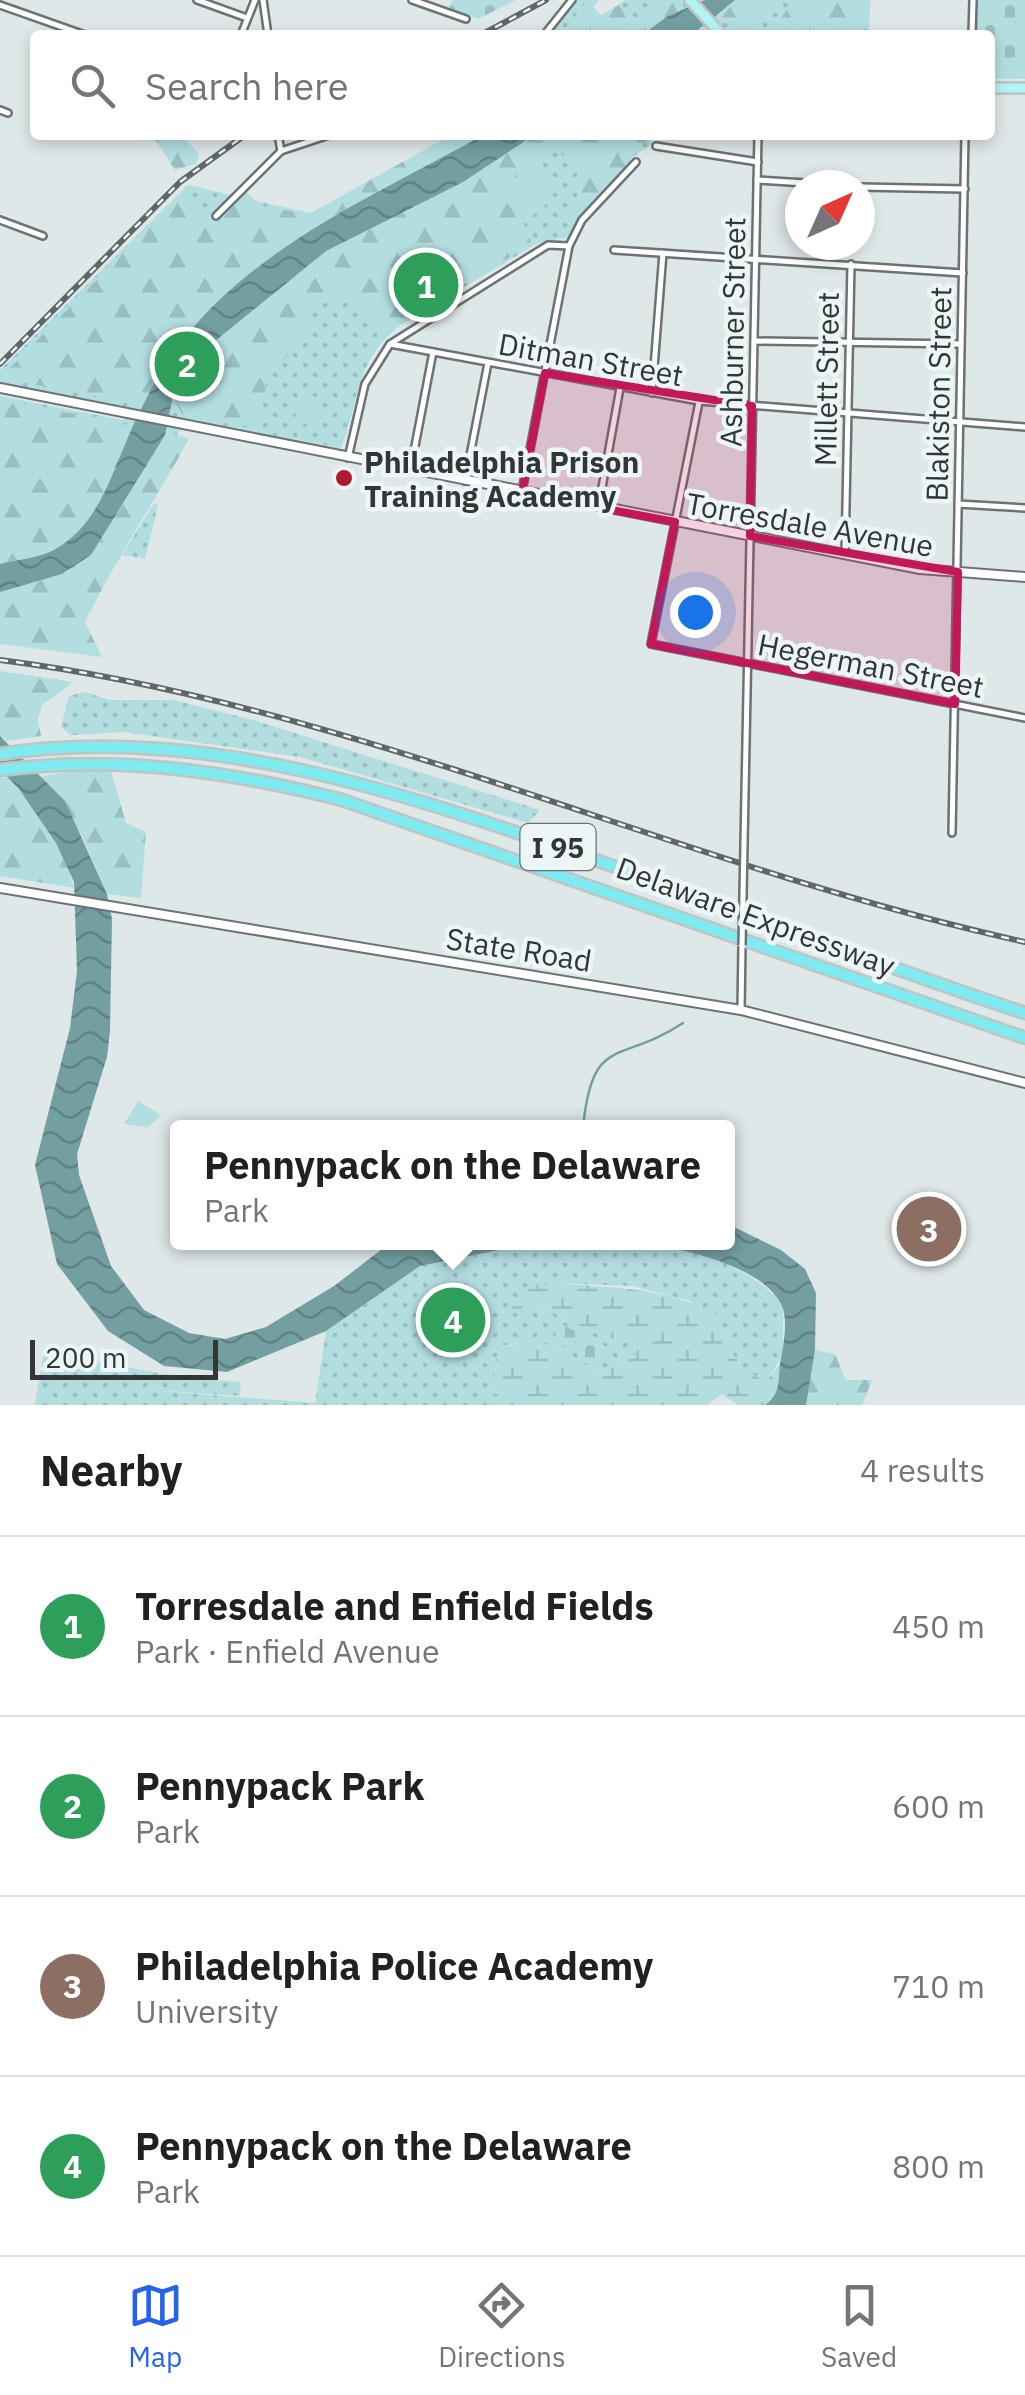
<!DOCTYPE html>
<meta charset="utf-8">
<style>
body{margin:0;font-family:"IBM Plex Sans",sans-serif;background:#f6f6f6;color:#202124}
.compass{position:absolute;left:785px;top:170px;width:90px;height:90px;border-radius:50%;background:#fff;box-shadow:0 5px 15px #0003;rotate:45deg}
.scale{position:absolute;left:30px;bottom:25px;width:188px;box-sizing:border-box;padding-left:10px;border:5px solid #323636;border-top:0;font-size:28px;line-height:35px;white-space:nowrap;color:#323636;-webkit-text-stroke:8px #ecf6f6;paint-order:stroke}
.you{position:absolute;left:695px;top:612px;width:35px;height:35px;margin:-25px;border:8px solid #fff;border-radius:50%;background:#1a73e8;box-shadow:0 0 0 15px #1a73e833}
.badge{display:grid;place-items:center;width:65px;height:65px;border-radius:50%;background:#2563eb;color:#fff;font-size:32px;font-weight:700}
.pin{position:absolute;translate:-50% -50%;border:5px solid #fff;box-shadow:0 2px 10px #0006}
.popup{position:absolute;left:170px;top:1120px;width:565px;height:130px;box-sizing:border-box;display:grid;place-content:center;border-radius:10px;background:#fff;filter:drop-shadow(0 2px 8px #0005);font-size:32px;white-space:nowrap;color:#757577}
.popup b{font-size:38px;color:#202124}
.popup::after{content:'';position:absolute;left:50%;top:100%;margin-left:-20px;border:20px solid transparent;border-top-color:#fff}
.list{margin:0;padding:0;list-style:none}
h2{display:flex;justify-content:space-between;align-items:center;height:130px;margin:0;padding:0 40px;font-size:42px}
h2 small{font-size:32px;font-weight:400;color:#757577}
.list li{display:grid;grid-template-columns:65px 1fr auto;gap:30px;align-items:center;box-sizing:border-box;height:180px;padding:0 40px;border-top:2px solid #e0e0e0}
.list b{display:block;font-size:38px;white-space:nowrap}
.list p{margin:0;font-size:32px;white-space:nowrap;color:#757577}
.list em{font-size:32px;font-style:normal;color:#757577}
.icon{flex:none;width:55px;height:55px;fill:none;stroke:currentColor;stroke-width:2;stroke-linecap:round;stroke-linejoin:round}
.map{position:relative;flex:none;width:1025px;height:1405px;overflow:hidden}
.search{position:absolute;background:#fff;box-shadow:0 5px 15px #0003;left:30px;right:30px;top:30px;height:110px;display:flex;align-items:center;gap:25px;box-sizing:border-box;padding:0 35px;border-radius:10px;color:#757577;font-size:38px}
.sheet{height:850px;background:#fff}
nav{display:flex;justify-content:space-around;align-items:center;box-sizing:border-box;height:140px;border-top:2px solid #e0e0e0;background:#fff;font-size:28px;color:#757577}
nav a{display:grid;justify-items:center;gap:5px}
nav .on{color:#2563eb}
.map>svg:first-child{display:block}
</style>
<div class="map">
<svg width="1025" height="1405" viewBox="0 0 1025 1405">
<defs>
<pattern id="green-dots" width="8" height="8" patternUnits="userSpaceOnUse" patternTransform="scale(2.5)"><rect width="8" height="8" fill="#b3dee0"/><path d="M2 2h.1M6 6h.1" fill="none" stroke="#9abfc1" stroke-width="1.8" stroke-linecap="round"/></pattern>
<pattern id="forest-firs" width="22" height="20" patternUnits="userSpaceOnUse" patternTransform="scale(2.5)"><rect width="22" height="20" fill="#b3dee0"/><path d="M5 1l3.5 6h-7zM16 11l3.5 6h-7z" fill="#9abfc1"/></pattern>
<pattern id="wetland-marsh" width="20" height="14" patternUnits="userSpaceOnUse" patternTransform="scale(2.5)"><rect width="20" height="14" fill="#b3dee0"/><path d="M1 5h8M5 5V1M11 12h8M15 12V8" fill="none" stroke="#9abfc1"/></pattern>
<pattern id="cemetery-stones" width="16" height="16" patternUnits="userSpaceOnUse" patternTransform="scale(2.5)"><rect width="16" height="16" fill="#b3dee0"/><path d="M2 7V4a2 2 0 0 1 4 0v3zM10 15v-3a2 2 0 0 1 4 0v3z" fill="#9abfc1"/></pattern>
<pattern id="water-waves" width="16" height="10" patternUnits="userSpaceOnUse" patternTransform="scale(2.5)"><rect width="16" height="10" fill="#739fa1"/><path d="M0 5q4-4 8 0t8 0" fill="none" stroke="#5f8284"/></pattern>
</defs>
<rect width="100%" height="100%" fill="#dfe8e9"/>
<g fill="url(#green-dots)">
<polygon points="577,0 599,0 593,7 604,19 624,0 870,0 869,35 731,35 716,25 709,32 711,35 548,35"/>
<path d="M 490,135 L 648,135 L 652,144 L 624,163 L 625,171 L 580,217 L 569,237 L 538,243 L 402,324 C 353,362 361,398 341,448 L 186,419 L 135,512 L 0,603 L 0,396 L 123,420 L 131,408 L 0,382 L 0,370 L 188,185 L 323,216 Z"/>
<polygon points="154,503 158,505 145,559 122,555"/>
<polygon points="85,692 110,700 174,700 253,720 540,810 528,823 300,757 124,732 70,735 61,727 69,696"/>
<path d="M 533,1243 C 618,1243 721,1234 783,1305 L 783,1355 L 767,1380 L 745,1372 L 734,1361 L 725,1334 L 690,1301 L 632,1286 L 556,1283 L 506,1315 L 534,1303 L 599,1335 L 634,1344 L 637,1352 L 626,1362 L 600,1372 L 537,1340 L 502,1346 L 494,1365 L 495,1405 L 35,1405 L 44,1352 L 187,1378 L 241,1382 L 240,1396 L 136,1389 L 315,1403 L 326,1331 L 420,1266 Z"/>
</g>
<g fill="url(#forest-firs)">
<polygon points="662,0 683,8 642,35 561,35 587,1 601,15 620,4 637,21"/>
<polygon points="735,0 783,0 744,31 720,20"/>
<polygon points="794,0 871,0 867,35 776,35 774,28"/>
<polygon points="152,135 181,135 199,154 196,164 175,170"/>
<path d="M 451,135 L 483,135 C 395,185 295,229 220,298 C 187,329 166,367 144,405 L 0,378 L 184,191 L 218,224 L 246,191 L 260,206 L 309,214 Z"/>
<polygon points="534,135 650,135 569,237 583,163 552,151 506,182 532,244 380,333 373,331 361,303 350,295 304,310 309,327 289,345 287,356 267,380 257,428 182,414 173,396 199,354 326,251 463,182"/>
<path d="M 0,399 L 133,426 C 116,470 96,535 46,553 C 32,558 15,560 0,564 Z"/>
<path d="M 168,432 L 189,439 C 155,501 116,559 85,622 L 102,657 L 0,644 L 0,592 L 62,574 L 91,555 Z"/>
<polygon points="0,671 74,682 42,705 38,720 41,736 7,741 0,735"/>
<polygon points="75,770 111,771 126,823 146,832 141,898 107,894 82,836 38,777"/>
<path d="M 0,778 L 7,778 C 38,806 64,848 74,888 L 0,876 Z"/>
<polygon points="815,1350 835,1354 846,1380 872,1380 862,1405 806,1405"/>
</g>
<path fill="url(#wetland-marsh)" d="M 556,1283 C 613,1288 665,1287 716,1314 C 731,1344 731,1371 767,1380 L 781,1362 L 779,1389 L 765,1405 L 738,1405 L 722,1394 L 707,1405 L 495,1405 L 494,1365 L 501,1347 L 537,1340 L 600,1372 L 626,1362 L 637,1352 L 634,1344 L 599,1335 L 534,1303 L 505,1316 L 531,1285 Z"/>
<g fill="url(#cemetery-stones)">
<polygon points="452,0 516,0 478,19 449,9"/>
<polygon points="977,0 1025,0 1025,79 990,79 990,35 976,35"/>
<polygon points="561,1324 607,1347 599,1364 553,1340"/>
</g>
<g fill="#b3dee0">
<polygon points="540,164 548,173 553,196 538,213 524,218 509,186"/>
<polygon points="313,396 320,399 322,423 295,425 296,404"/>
<polygon points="138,1101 161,1115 148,1127 124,1124"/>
</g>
<g fill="url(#water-waves)">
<polygon points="705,0 735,0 691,35 642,35 668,16"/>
<path d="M 483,135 L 534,135 L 463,182 L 326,251 L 199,354 L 173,396 L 165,435 L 91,555 L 62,574 L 0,592 L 0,564 C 16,560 37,558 52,551 C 100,526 112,471 133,426 C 146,398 163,365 183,340 C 257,245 380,193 483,135 Z"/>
<polygon points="0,736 65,801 107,894 112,919 110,1031 107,1057 77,1154 79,1175 111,1266 144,1310 189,1333 225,1339 266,1327 334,1286 390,1243 533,1243 420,1266 326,1331 227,1372 164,1366 108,1331 57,1264 35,1165 70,1028 77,971 74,882 56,843 19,789 0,770"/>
<path d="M 728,1224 L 781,1250 L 805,1269 L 816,1293 L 815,1350 L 806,1405 L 765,1405 C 781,1393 778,1382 780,1364 C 783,1349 789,1318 781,1304 C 761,1265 682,1249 643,1243 L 728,1242 Z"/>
</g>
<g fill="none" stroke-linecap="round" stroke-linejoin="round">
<path stroke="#739fa1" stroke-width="2.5" d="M 583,1128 C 592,1033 620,1065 683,1023"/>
<g stroke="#6b7373" stroke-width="10">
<g id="minor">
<polyline points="197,0 247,18"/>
<polyline points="263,0 268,35"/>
<polyline points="412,0 466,19"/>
<polyline points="0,5 85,35"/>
<polyline points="241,35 255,0"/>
<polyline points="544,35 572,0"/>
<polyline points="972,35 973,0"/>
<polyline points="0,110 8,113"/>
<polyline points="278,135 281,151"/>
<polyline points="656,146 758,162"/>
<polyline points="757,180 836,185"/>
<polyline points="860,187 965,189"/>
<polyline points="216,216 281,151 329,135"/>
<polyline points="0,220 43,236"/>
<polyline points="614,250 963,273"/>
<polyline points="754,341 961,344"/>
<polyline points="390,344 699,401 1025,427"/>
<polyline points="652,393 663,253"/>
<polyline points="699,402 651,644 1025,718"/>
<polyline points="348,458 365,384 390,344 548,245 569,246"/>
<polyline points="411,467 433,352"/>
<polyline points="465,481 488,363"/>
<polyline points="522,491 569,246 582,220 636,162"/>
<polyline points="599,504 620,388"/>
<polyline points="958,504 1025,508"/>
<polyline points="845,554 851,264"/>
<polyline points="952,833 965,135"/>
<polyline points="744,844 758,135"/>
<polyline points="741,1010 742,945"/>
</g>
</g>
<g stroke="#6b7373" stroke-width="12">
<polyline id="tertiary" points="0,388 920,569 1025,577"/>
</g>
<g stroke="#6b7373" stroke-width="12">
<polyline id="secondary" points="0,888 741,1010 1025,1083"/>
</g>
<g stroke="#c2c3c3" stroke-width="14">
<g id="primary">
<polyline points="690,0 722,35"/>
<polyline points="990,88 1025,88"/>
</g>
</g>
<g stroke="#c2c3c3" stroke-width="15">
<g id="motorway">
<path d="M 0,754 C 202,724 402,792 590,858 C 735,909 879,965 1025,1013"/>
<path d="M 0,770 C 117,755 228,771 342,800 L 1025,1038"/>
</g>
</g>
<use href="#minor" stroke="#fff" stroke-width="5"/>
<use href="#tertiary" stroke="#fff" stroke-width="8"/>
<use href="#secondary" stroke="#fff" stroke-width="8"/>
<use href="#primary" stroke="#b2f3f6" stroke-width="9"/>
<use href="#motorway" stroke="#7eebf0" stroke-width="10"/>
<g stroke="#606566" stroke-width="6">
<g id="rail">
<polyline points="481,35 546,0"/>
<polyline points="0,364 180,182 245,135"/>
<path d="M 0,660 C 355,705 678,866 1025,942"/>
</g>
</g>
<use href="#rail" stroke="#ecf6f6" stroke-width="2.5" stroke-dasharray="8" stroke-linecap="butt"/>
<g stroke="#6b7373" stroke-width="10" stroke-linecap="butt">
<polyline id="minor-bridge" points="742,945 744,844"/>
</g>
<use href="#minor-bridge" stroke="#fff" stroke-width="5"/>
</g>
<path fill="#c2185b" fill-opacity="0.2" stroke="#c2185b" stroke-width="8" stroke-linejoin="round" d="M 545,373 L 752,406 L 750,536 L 958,572 L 955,704 L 651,644 L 675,522 L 522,493 Z"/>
<circle fill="#ae1a31" stroke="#ecf6f6" stroke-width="4" cx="344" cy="478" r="10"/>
<g text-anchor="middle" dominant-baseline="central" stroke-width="9" stroke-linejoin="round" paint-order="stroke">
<rect fill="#ecf6f6" stroke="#6a7070" stroke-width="2.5" x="520.5" y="824" width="75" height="46" rx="8"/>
<g font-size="28" font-weight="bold" fill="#323636">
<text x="558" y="847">I 95</text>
</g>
<g font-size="30" fill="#323636" stroke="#ecf6f6">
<text transform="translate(732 332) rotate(-89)">Ashburner Street</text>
<text transform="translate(591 359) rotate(10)">Ditman Street</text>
<text transform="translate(826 379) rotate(-89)">Millett Street</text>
<text transform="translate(938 394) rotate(-89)">Blakiston Street</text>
<text transform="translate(810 524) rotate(10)">Torresdale Avenue</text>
<text transform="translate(871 665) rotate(11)">Hegerman Street</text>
<text transform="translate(756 916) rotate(20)">Delaware Expressway</text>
<text transform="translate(519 949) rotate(9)">State Road</text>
</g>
<g font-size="30" font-weight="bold" fill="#323636" stroke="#ecf6f6" text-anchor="start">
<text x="364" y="461">Philadelphia Prison<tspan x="364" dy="34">Training Academy</tspan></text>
</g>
</g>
</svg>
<svg class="compass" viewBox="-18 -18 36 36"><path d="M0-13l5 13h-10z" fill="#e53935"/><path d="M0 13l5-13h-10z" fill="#757577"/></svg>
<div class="scale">200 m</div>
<div class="you"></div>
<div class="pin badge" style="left:426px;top:285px;background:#2e9e5b">1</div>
<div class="pin badge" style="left:187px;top:364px;background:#2e9e5b">2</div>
<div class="pin badge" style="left:929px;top:1229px;background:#8d6e63">3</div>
<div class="pin badge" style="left:453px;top:1320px;background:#2e9e5b">4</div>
<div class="popup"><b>Pennypack on the Delaware</b>Park</div>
<div class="search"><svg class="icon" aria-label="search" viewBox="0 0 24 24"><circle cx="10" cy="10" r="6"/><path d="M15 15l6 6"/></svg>Search here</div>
</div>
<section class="sheet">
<h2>Nearby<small>4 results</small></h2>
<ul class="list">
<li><span class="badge" style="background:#2e9e5b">1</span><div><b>Torresdale and Enfield Fields</b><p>Park · Enfield Avenue</p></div><em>450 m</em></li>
<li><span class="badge" style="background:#2e9e5b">2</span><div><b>Pennypack Park</b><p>Park</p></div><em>600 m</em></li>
<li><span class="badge" style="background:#8d6e63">3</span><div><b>Philadelphia Police Academy</b><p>University</p></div><em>710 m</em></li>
<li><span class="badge" style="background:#2e9e5b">4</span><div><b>Pennypack on the Delaware</b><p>Park</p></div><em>800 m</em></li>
</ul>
</section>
<nav>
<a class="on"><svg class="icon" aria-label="map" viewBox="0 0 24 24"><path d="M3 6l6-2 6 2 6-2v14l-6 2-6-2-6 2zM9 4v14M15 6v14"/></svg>Map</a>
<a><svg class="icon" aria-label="directions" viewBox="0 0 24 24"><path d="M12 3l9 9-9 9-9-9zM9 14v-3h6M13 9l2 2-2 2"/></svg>Directions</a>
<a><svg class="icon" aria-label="saved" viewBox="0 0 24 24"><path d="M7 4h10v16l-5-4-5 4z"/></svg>Saved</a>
</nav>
